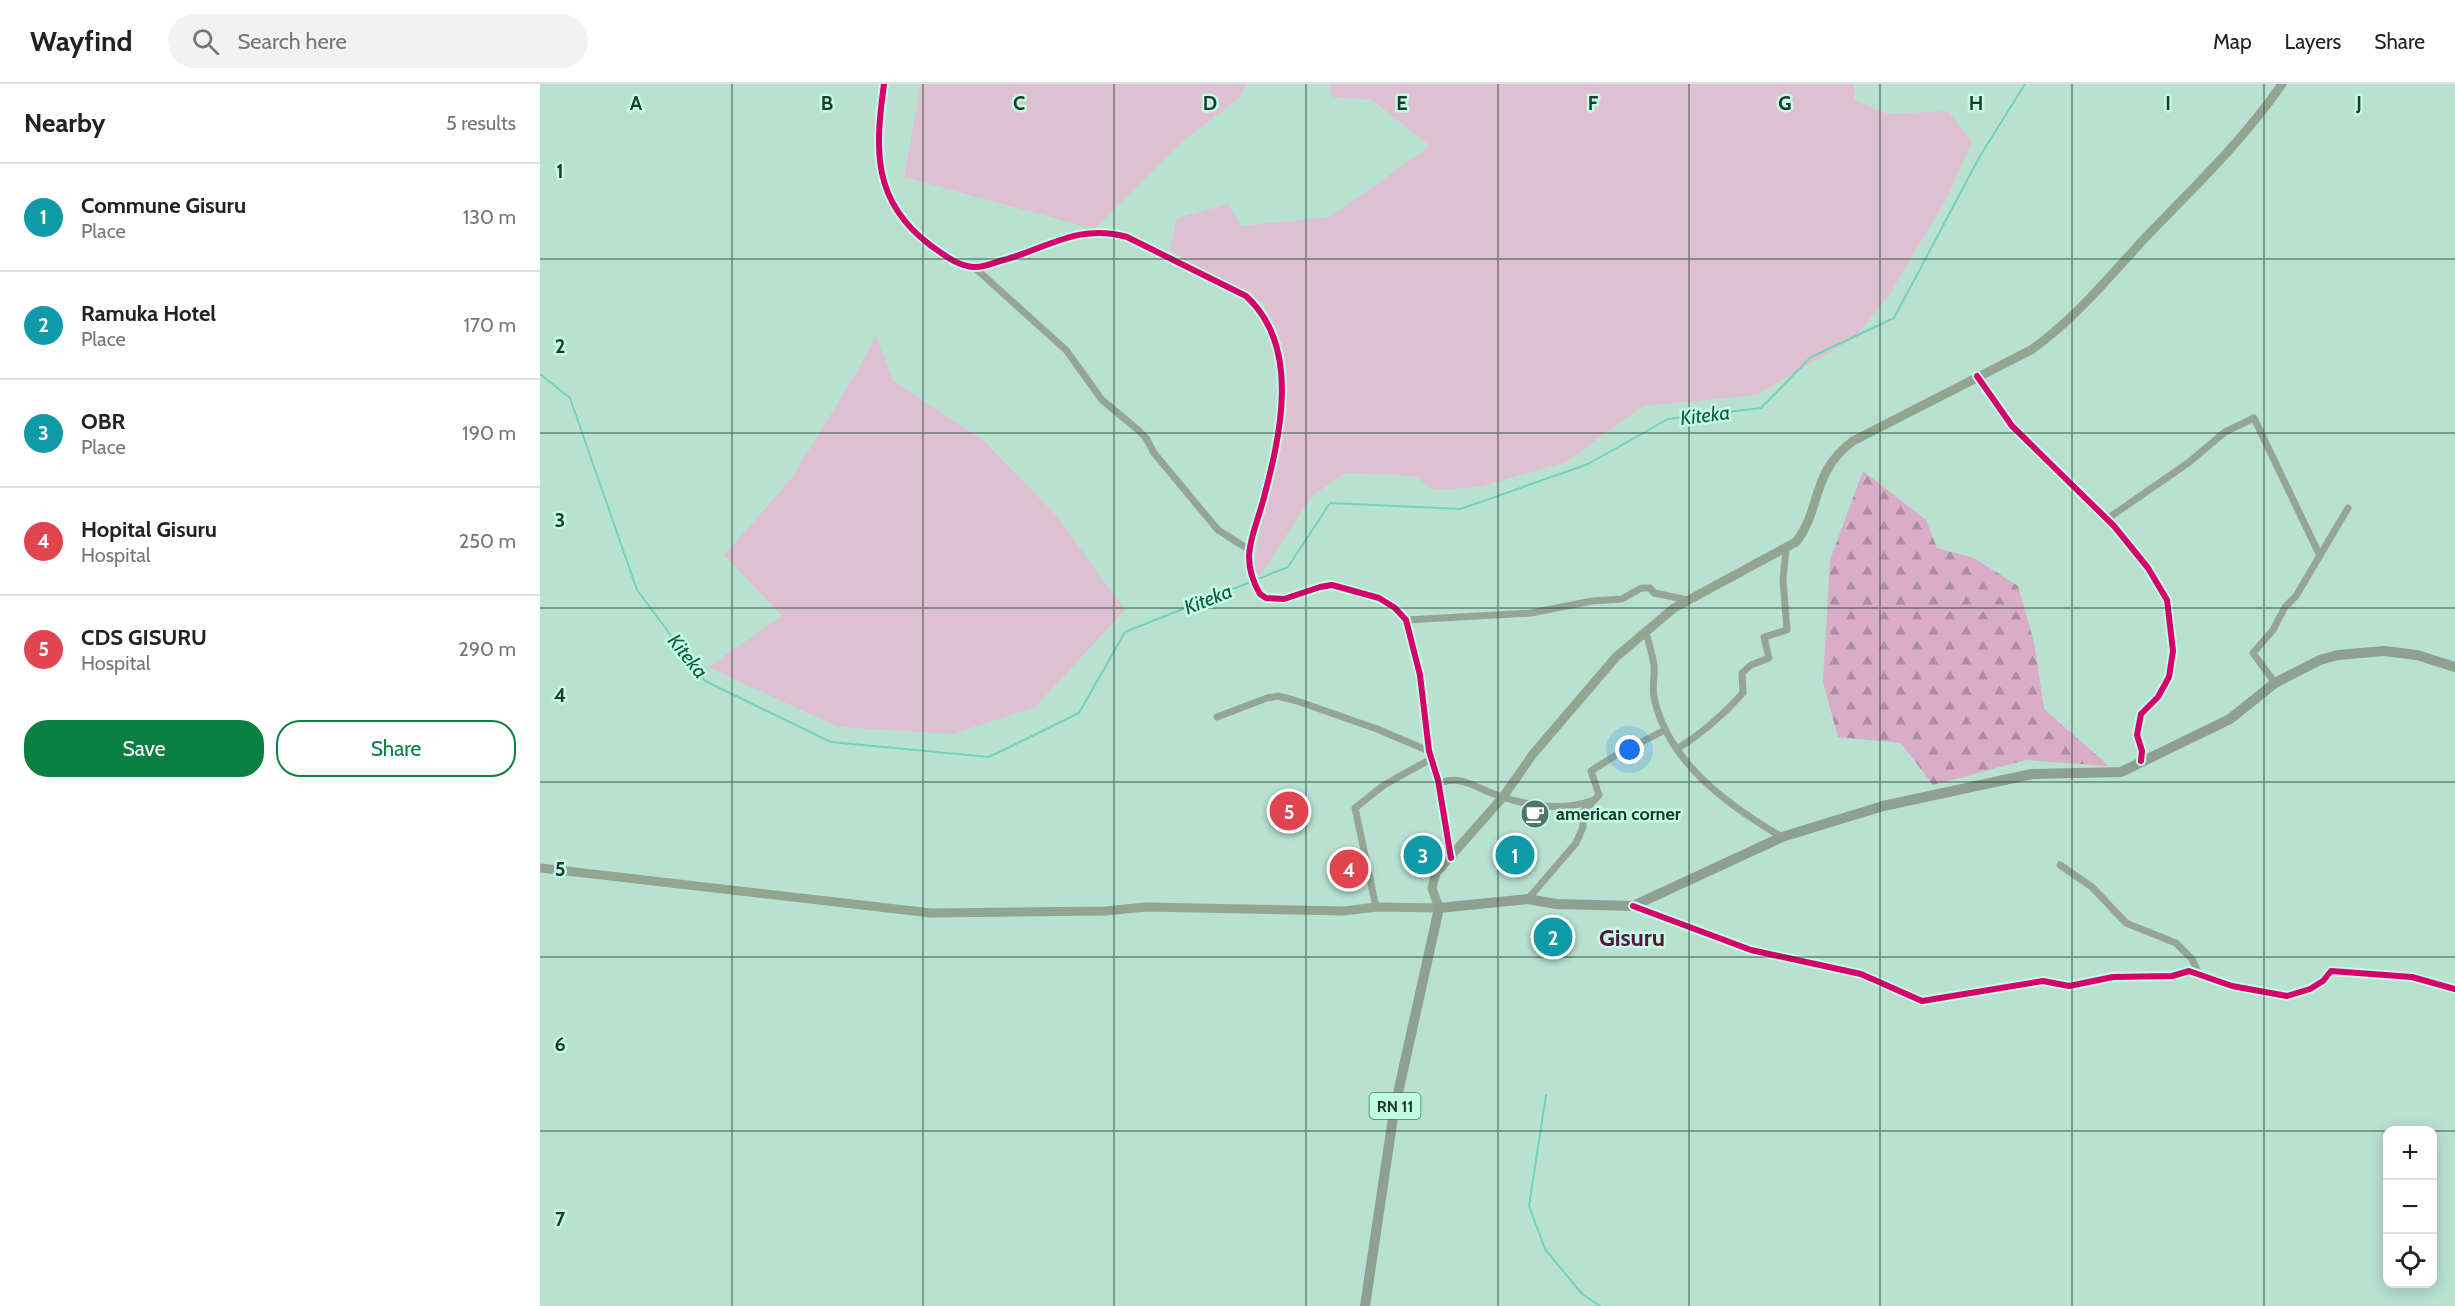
<!DOCTYPE html>
<meta charset="utf-8">
<style>
body{margin:0;font-family:Cabin,sans-serif;background:#f2f2f2;color:#222}
.controls{position:absolute;right:18px;bottom:18px;display:grid;overflow:hidden;border-radius:12px;box-shadow:0 3px 15px #0003}
.controls button{width:54px;height:54px;display:grid;place-items:center;padding:0;border:0;border-bottom:2px solid #e0e0e0;background:#fff;color:#222;font:30px sans-serif}
.you{position:absolute;left:1090px;top:666px;width:21px;height:21px;margin:-15px;border:4px solid #fff;border-radius:50%;background:#1a73e8;box-shadow:0 0 0 9px #1a73e833}
.badge{display:grid;place-items:center;width:39px;height:39px;border-radius:50%;background:#0b8043;color:#fff;font-size:20px;font-weight:700}
.pin{position:absolute;translate:-50% -50%;border:3px solid #fff;box-shadow:0 2px 6px #0006}
.list{margin:0;padding:0;list-style:none}
h2{display:flex;justify-content:space-between;align-items:center;height:78px;margin:0;padding:0 24px;font-size:26px}
h2 small{font-size:20px;font-weight:400;color:#767676}
.list li{display:grid;grid-template-columns:39px 1fr auto;gap:18px;align-items:center;box-sizing:border-box;height:108px;padding:0 24px;border-top:2px solid #e0e0e0}
.list b{display:block;font-size:22px;white-space:nowrap}
.list p{margin:0;font-size:20px;white-space:nowrap;color:#767676}
.list em{font-size:20px;font-style:normal;color:#767676}
.actions{display:flex;gap:12px;padding:18px 24px}
.actions a{flex:1;padding:14px 0;border:2px solid #0b8043;border-radius:24px;text-align:center;font-size:21px;color:#0b8043}
.actions .main{background:#0b8043;color:#fff}
.icon{flex:none;width:33px;height:33px;fill:none;stroke:currentColor;stroke-width:2;stroke-linecap:round;stroke-linejoin:round}
.map{position:relative;flex:none;width:1915px;height:1222px;overflow:hidden}
header{display:flex;align-items:center;gap:36px;box-sizing:border-box;height:84px;padding:0 30px;background:#fff;border-bottom:2px solid #e0e0e0}
header strong{font-size:28px}
nav{display:flex;gap:33px;margin-inline-start:auto;font-size:21px}
.search{width:420px;height:54px;background:#f2f2f2;display:flex;align-items:center;gap:15px;box-sizing:border-box;padding:0 21px;border-radius:33px;color:#767676;font-size:22px}
main{display:flex}
aside{flex:1;background:#fff}
.map>svg:first-child{display:block}
</style>
<header>
<strong>Wayfind</strong>
<div class="search"><svg class="icon" aria-label="search" viewBox="0 0 24 24"><circle cx="10" cy="10" r="6"/><path d="M15 15l6 6"/></svg>Search here</div>
<nav><a>Map</a><a>Layers</a><a>Share</a></nav>
</header>
<main>
<aside>
<h2>Nearby<small>5 results</small></h2>
<ul class="list">
<li><span class="badge" style="background:#0f9aa8">1</span><div><b>Commune Gisuru</b><p>Place</p></div><em>130 m</em></li>
<li><span class="badge" style="background:#0f9aa8">2</span><div><b>Ramuka Hotel</b><p>Place</p></div><em>170 m</em></li>
<li><span class="badge" style="background:#0f9aa8">3</span><div><b>OBR</b><p>Place</p></div><em>190 m</em></li>
<li><span class="badge" style="background:#e0444e">4</span><div><b>Hopital Gisuru</b><p>Hospital</p></div><em>250 m</em></li>
<li><span class="badge" style="background:#e0444e">5</span><div><b>CDS GISURU</b><p>Hospital</p></div><em>290 m</em></li>
</ul>
<div class="actions"><a class="main">Save</a><a>Share</a></div>
</aside>
<div class="map">
<svg width="1915" height="1222" viewBox="0 0 1915 1222">
<defs>
<pattern id="forest-firs" width="22" height="20" patternUnits="userSpaceOnUse" patternTransform="scale(1.5)"><rect width="22" height="20" fill="#daadc7"/><path d="M5 1l3.5 6h-7zM16 11l3.5 6h-7z" fill="#b08ea2"/></pattern>
</defs>
<rect width="100%" height="100%" fill="#b9e1d2"/>
<g fill="#dec1d1">
<polygon points="381,0 707,0 700,13 637,62 554,145 364,93"/>
<polygon points="790,0 1314,0 1314,16 1348,30 1408,27 1432,58 1407,113 1350,210 1314,254 1217,311 1103,322 1026,378 939,403 895,406 874,392 805,389 772,412 721,490 712,488 732,387 740,262 724,219 630,167 637,134 688,120 701,142 790,133 890,62 832,16 792,13"/>
<polygon points="336,252 353,297 443,356 515,430 585,526 495,623 413,650 298,643 168,583 242,532 184,471 251,395 315,291"/>
</g>
<polygon fill="url(#forest-firs)" points="1323,387 1386,436 1397,464 1434,474 1478,502 1494,558 1504,625 1569,682 1486,676 1393,701 1361,659 1298,653 1283,598 1290,476"/>
<g fill="none" stroke-linecap="round" stroke-linejoin="round">
<g stroke="#72d4b4" stroke-width="2">
<polyline points="0,290 30,314 97,506 165,597 291,658 449,673 539,629 585,548 748,483 790,419 921,425 1048,380 1128,335 1221,324 1271,273 1354,234 1440,72 1485,0"/>
<polyline points="1006,1011 989,1122 1005,1165 1042,1210 1060,1222"/>
</g>
<g stroke="#96a696" stroke-width="7">
<polyline points="435,184 526,266 562,316 597,345 606,354 614,369 678,446 708,465"/>
<polyline points="1437,292 1472,342 1574,442 1608,484 1627,516 1633,567 1629,593 1618,613 1601,630 1597,651 1602,667 1601,677"/>
<polyline points="1567,435 1648,379 1685,348 1714,334 1780,472"/>
<polyline points="866,536 991,529 1052,517 1082,515 1101,504 1110,504 1114,509 1148,516"/>
<path d="M 1106,549 C 1109,559 1112,570 1114,581 C 1115,591 1112,603 1114,613 C 1127,678 1189,722 1242,753"/>
<polyline points="1735,599 1713,569 1733,546 1745,523 1756,512 1808,424"/>
<polyline points="677,633 727,614 738,612 757,617 837,645 889,667"/>
<path d="M 1137,665 C 1163,649 1183,631 1203,609 L 1202,589 L 1211,581 L 1229,574 L 1224,553 L 1247,546 L 1243,496 L 1246,464"/>
<path d="M 898,696 L 902,698 C 922,692 935,703 954,710 C 984,721 1020,728 1051,717"/>
<polyline points="1520,781 1552,803 1586,839 1636,859 1652,875 1659,890"/>
<polyline points="988,815 1036,759 1043,743 1043,728 1059,711 1051,687 1076,671 1125,646"/>
<polyline points="1093,822 1211,866 1321,890 1382,917 1503,897 1529,902 1573,893 1632,892 1649,887 1692,902 1747,912 1770,905 1783,897 1791,887 1872,893 1915,905"/>
<polyline points="836,823 815,724 844,701 891,675"/>
</g>
<path stroke="#96a696" stroke-width="8" d="M 344,0 C 335,66 332,117 390,161 C 403,170 417,182 434,183 C 442,184 453,179 460,177 C 507,165 537,139 587,153 L 706,212 C 762,263 740,353 723,417 C 713,453 699,474 720,510 L 726,514 L 744,515 L 780,503 L 792,501 L 839,514 L 855,524 L 866,536 L 880,591 L 889,667 L 898,696 L 911,774"/>
<path stroke="#91a591" stroke-width="9" d="M 0,784 L 391,829 L 565,827 L 606,823 L 804,827 L 836,823 L 899,824 L 892,804 L 896,789 L 963,713 L 993,670 L 1076,573 L 1134,524 L 1256,458 C 1282,425 1270,389 1313,357 L 1491,266 C 1535,235 1569,193 1605,154 C 1652,105 1703,57 1742,0"/>
<polyline stroke="#8ea091" stroke-width="10" points="825,1222 854,1027 899,824 988,815 1016,820 1093,822 1242,753 1343,722 1492,690 1581,688 1690,635 1735,599 1780,576 1798,571 1844,567 1877,571 1915,583"/>
<g stroke="#c2fce5" stroke-width="10">
<g id="cycleway">
<path d="M 344,0 C 335,66 332,117 390,161 C 403,170 417,182 434,183 C 442,184 453,179 460,177 C 507,165 537,139 587,153 L 706,212 C 762,263 740,353 723,417 C 713,453 699,474 720,510 L 726,514 L 744,515 L 780,503 L 792,501 L 839,514 L 855,524 L 866,536 L 880,591 L 889,667 L 898,696 L 911,774"/>
<polyline points="1437,292 1472,342 1574,442 1608,484 1627,516 1633,567 1629,593 1618,613 1601,630 1597,651 1602,667 1601,677"/>
<polyline points="1093,822 1211,866 1321,890 1382,917 1503,897 1529,902 1573,893 1632,892 1649,887 1692,902 1747,912 1770,905 1783,897 1791,887 1872,893 1915,905"/>
</g>
</g>
<use href="#cycleway" stroke="#d6006c" stroke-width="6"/>
</g>
<path fill="none" stroke="#1c3b30" stroke-width="1.5" stroke-opacity="0.55" d="M 192,0 L 192,1222M 383,0 L 383,1222M 574,0 L 574,1222M 766,0 L 766,1222M 958,0 L 958,1222M 1149,0 L 1149,1222M 1340,0 L 1340,1222M 1532,0 L 1532,1222M 1724,0 L 1724,1222M 0,175 L 1915,175M 0,349 L 1915,349M 0,524 L 1915,524M 0,698 L 1915,698M 0,873 L 1915,873M 0,1047 L 1848,1047M 1892,1047 L 1915,1047"/>
<defs>
<g id="cafe-disc" transform="scale(1.5)"><circle r="9.5" fill="#537569" stroke="#c2fce5"/><path d="M-5.5-4.5H6V0H3Q3 3.5 0 3.5H-2.5Q-5.5 3.5-5.5 0ZM3-3.2v2h1.7v-2ZM-6 4.5H4V6H-6Z" fill="#fff"/></g>
</defs>
<g fill-rule="evenodd">
<use href="#cafe-disc" x="995" y="730"/>
</g>
<g text-anchor="middle" dominant-baseline="central" stroke-width="5" stroke-linejoin="round" paint-order="stroke">
<rect fill="#c2fce5" stroke="#4e7566" stroke-width="1.5" x="829.5" y="1009" width="51" height="26" rx="4.5"/>
<g font-size="16" font-weight="bold" fill="#1c3b30">
<text x="855" y="1022">RN 11</text>
</g>
<g font-size="18" font-weight="bold" fill="#1c3b30" stroke="#c2fce5" text-anchor="start">
<text x="1016" y="730">american corner</text>
</g>
<g font-size="20" font-style="italic" fill="#115643" stroke="#c2fce5">
<text transform="translate(1165 331) rotate(-7)">Kiteka</text>
<text transform="translate(668 515) rotate(-22)">Kiteka</text>
<text transform="translate(148 572) rotate(51)">Kiteka</text>
</g>
<g font-size="24" font-weight="bold" fill="#54163a" stroke="#c2fce5">
<text x="1092" y="853">Gisuru</text>
</g>
</g>
<g font-size="20" text-anchor="middle" font-weight="bold" fill="#1c3b30" stroke="#c2fce5" stroke-width="5" stroke-linejoin="round" paint-order="stroke">
<text x="96" y="26">A</text>
<text x="287" y="26">B</text>
<text x="479" y="26">C</text>
<text x="670" y="26">D</text>
<text x="862" y="26">E</text>
<text x="1053" y="26">F</text>
<text x="1245" y="26">G</text>
<text x="1436" y="26">H</text>
<text x="1628" y="26">I</text>
<text x="1819" y="26">J</text>
<text x="20" y="94">1</text>
<text x="20" y="269">2</text>
<text x="20" y="443">3</text>
<text x="20" y="618">4</text>
<text x="20" y="792">5</text>
<text x="20" y="967">6</text>
<text x="20" y="1142">7</text>
</g>
</svg>
<div class="controls">
<button>+</button>
<button>−</button>
<button><svg class="icon" aria-label="locate" viewBox="0 0 24 24"><circle cx="12" cy="12" r="6"/><path d="M12 2v4M12 18v4M2 12h4M18 12h4"/></svg></button>
</div>
<div class="you"></div>
<div class="pin badge" style="left:975px;top:771px;background:#0f9aa8">1</div>
<div class="pin badge" style="left:1013px;top:853px;background:#0f9aa8">2</div>
<div class="pin badge" style="left:883px;top:771px;background:#0f9aa8">3</div>
<div class="pin badge" style="left:809px;top:785px;background:#e0444e">4</div>
<div class="pin badge" style="left:749px;top:727px;background:#e0444e">5</div>
</div>
</main>
